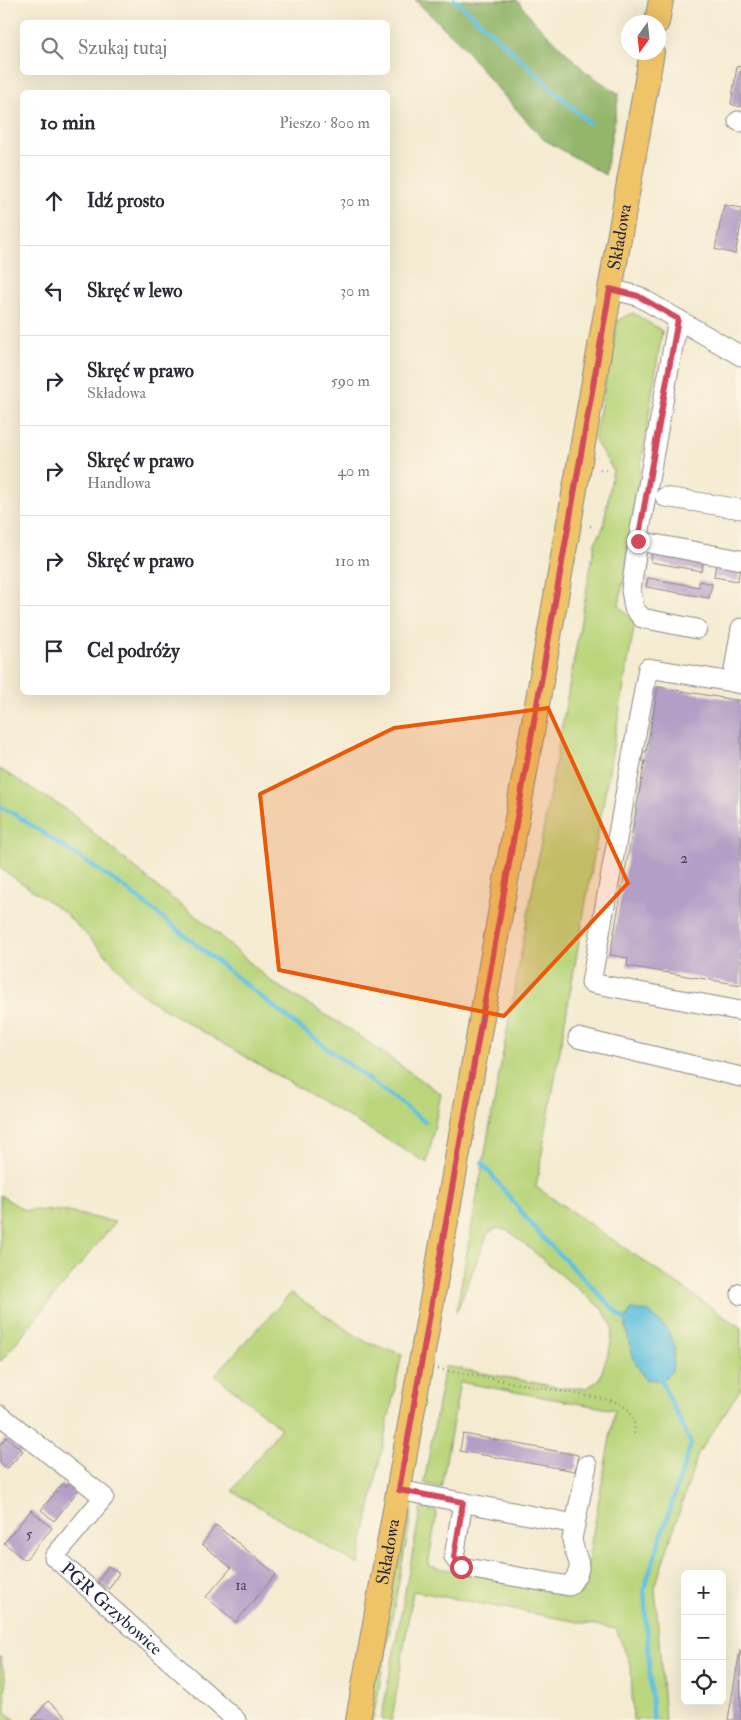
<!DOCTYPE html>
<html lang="pl">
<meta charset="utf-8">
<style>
body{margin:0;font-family:"IM FELL Double Pica",serif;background:#f7f7f7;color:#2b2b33}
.controls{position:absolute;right:15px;bottom:15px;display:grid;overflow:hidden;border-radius:8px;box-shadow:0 5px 20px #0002}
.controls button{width:45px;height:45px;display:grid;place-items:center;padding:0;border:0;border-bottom:1px solid #e1e1e2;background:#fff;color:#2b2b33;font:25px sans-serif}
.compass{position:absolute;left:621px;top:15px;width:45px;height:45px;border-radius:50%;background:#fff;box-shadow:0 5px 20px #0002;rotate:195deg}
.stop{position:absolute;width:15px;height:15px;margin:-11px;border:4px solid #d1495b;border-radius:50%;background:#fff}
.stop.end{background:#d1495b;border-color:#fff;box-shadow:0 1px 5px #0008}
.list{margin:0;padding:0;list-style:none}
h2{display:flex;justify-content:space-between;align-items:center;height:65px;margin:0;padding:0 20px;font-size:21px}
h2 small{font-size:16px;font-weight:400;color:#7c7c81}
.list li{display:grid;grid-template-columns:32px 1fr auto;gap:15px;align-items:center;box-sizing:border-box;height:90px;padding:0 20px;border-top:1px solid #e1e1e2}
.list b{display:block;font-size:19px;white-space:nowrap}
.list p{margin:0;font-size:16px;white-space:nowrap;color:#7c7c81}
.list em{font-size:16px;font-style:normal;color:#7c7c81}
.icon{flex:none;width:28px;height:28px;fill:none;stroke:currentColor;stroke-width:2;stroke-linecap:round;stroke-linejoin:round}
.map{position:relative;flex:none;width:741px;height:1720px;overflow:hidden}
.search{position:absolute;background:#fff;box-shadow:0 5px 20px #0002;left:20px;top:20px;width:370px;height:55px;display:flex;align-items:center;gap:12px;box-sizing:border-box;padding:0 18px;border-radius:8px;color:#7c7c81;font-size:19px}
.panel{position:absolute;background:#fff;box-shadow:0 5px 20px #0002;left:20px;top:90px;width:370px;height:605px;border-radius:8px}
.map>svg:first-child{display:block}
</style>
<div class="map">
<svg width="741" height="1720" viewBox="0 0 741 1720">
<rect width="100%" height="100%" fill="#fcf5e5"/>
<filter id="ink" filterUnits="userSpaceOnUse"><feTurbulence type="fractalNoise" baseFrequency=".02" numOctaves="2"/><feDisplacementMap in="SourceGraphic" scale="10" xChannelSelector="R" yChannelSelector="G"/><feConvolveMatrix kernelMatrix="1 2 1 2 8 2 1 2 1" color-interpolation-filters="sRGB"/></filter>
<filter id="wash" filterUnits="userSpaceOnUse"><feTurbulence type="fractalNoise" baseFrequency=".0096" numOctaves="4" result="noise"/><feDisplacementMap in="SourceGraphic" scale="20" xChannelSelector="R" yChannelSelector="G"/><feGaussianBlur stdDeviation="1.12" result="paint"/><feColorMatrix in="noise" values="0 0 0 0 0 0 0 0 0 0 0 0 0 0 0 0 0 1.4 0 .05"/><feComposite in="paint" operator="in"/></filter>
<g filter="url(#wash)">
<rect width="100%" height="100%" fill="#f4ebd1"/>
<g fill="#bad57b" stroke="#6e7c5b">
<polygon points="633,313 662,331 619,606 635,622 536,1187 741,1328 741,1388 698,1454 655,1587 665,1720 633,1720 631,1666 616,1629 413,1591 392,1720 381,1720 421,1508 437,1512 428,1566 582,1594 615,1410 460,1382 441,1488 424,1483 445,1366 563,1388 587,1388 599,1380 610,1348 613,1327 602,1309 509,1231 498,1228 488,1233 456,1313 595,543 603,528 613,470 594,439 618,320"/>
<polygon points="0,769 67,810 157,887 203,921 273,983 349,1029 441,1094 427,1163 159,1006 137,991 111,960 64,912 0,868"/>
<polygon points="0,1195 24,1210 63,1211 115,1222 0,1362"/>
<polygon points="291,1293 366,1342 402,1354 358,1565 232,1491 281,1428 215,1375"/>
<polygon points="413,1505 373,1720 365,1720 407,1509"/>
<polygon points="0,1656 5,1676 6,1713 16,1720 0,1720"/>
</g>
<polygon fill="#93b66b" stroke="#5a6c53" points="415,0 517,0 535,22 586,72 619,94 605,175 543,139 490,80 462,45"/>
<path fill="#60c1de" stroke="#41728c" d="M 632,1309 L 649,1312 L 668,1330 L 675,1348 L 672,1371 L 661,1381 L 645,1379 C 631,1357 629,1346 625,1320 Z"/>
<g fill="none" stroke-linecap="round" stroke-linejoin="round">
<g stroke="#60c1de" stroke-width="4.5">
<polyline points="454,0 466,9 589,123"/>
<polyline points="0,807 13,813 124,887 294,1023 425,1122"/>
<polyline points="482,1163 541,1236 629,1324"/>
<polyline points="653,1720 644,1589 691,1444 659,1376"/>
</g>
</g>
<g id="blocks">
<g fill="#b29ec6">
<polygon points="737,66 741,67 741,107 731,104"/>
<polygon points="724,205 741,208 741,225 735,254 715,249"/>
<polygon points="652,553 703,563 701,571 651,562"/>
<polygon points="716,562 740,567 738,581 714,577"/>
<polygon points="648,578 699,587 699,581 712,584 709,598 646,587"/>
<polygon points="658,687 741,701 741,985 627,966 628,958 610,955 645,761 642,761 643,752 646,752"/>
<polygon points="463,1434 578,1455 575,1471 460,1451"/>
<polygon points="6,1437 23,1451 7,1469 0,1463 0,1445"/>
<polygon points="71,1480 80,1488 54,1521 41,1510 62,1484 66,1487"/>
<polygon points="31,1510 52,1528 25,1560 4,1543"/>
<polygon points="216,1525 276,1574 236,1622 206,1597 231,1568 202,1544"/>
<polygon points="108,1566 119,1573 109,1589 98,1582"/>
<polygon points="740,1650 741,1720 728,1720"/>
<polygon points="48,1701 70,1720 32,1720"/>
</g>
</g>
</g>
<g filter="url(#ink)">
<use href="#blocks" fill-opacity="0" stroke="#8b8686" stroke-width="1"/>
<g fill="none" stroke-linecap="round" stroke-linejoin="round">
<g stroke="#8b8686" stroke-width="21">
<g id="minor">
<polyline points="738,121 741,122"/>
<polyline points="610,289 638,296 741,356"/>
<polyline points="678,319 638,541 741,560"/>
<polyline points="665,497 741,509"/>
<polyline points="638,541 631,590 634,608 642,618 697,629"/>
<polyline points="741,628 732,682 741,684"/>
<polyline points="732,682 648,668 591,983 741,1011"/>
<polyline points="578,1038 741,1077"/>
<polyline points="741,1295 741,1293"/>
<path id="s1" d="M 0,1415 L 104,1497 L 54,1557 L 236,1720"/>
<polyline points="399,1490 575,1524"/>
<path d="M 463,1502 L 454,1557 L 461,1567 L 569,1586 C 588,1564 575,1562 572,1539 L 587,1465"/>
</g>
</g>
<g stroke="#8b8686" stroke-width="26">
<g id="major">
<polyline points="657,22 661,0"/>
<path id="s2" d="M 358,1720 L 652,52"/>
</g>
</g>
<g stroke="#8b8686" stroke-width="2.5" stroke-dasharray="1 4" stroke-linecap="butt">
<polyline points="600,470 609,471"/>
<polyline points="590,526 594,527"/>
<path d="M 438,1369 L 610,1400 C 631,1408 636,1414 634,1437"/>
</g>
<use href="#minor" stroke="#fff" stroke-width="19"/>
<use href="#major" stroke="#efc469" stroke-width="24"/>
</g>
</g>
<g fill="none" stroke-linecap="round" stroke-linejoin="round" filter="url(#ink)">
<polyline stroke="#d1495b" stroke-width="6" points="461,1567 454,1557 463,1502 399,1490 610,289 638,296 678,319 638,541"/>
</g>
<path fill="#e8590c" fill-opacity="0.2" stroke="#e8590c" stroke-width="4" stroke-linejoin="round" d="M 548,708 L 628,883 L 504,1016 L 279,970 L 260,794 L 394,728 Z"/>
<g text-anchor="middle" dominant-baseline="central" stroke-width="4" stroke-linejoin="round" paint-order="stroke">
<g font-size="15" fill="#46415e">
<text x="684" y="858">2</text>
<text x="29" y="1534">5</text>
<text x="241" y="1585">1a</text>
</g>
<g font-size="18" fill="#22223b" stroke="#fcf5e5">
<text stroke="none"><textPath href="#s2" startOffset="1506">Składowa</textPath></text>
<text stroke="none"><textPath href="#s2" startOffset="171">Składowa</textPath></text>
<text stroke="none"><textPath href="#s1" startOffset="288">PGR Grzybowice</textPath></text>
</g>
</g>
</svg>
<div class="controls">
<button>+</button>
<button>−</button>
<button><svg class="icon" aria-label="locate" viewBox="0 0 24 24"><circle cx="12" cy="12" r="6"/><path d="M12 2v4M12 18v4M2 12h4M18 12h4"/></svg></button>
</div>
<svg class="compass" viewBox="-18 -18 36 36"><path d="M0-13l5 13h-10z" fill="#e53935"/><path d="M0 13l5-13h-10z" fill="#7c7c81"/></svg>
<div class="stop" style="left:461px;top:1567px"></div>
<div class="stop end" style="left:638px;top:541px"></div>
<div class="search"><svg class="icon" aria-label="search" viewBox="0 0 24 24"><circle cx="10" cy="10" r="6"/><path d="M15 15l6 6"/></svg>Szukaj tutaj</div>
<section class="panel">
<h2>10 min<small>Pieszo · 800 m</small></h2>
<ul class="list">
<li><svg class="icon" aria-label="ahead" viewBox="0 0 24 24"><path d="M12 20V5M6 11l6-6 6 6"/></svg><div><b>Idź prosto</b></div><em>30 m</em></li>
<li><svg class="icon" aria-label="left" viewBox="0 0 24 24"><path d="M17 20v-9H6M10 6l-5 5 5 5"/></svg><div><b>Skręć w lewo</b></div><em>30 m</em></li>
<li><svg class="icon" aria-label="right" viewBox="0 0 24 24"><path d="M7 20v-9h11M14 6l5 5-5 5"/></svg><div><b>Skręć w prawo</b><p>Składowa</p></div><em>590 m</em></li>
<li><svg class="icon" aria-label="right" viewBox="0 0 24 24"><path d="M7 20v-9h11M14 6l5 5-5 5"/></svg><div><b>Skręć w prawo</b><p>Handlowa</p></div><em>40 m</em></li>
<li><svg class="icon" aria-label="right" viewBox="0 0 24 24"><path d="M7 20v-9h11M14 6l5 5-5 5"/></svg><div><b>Skręć w prawo</b></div><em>110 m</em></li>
<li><svg class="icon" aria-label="arrive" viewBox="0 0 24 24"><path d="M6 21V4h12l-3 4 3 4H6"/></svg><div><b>Cel podróży</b></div></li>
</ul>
</section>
</div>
